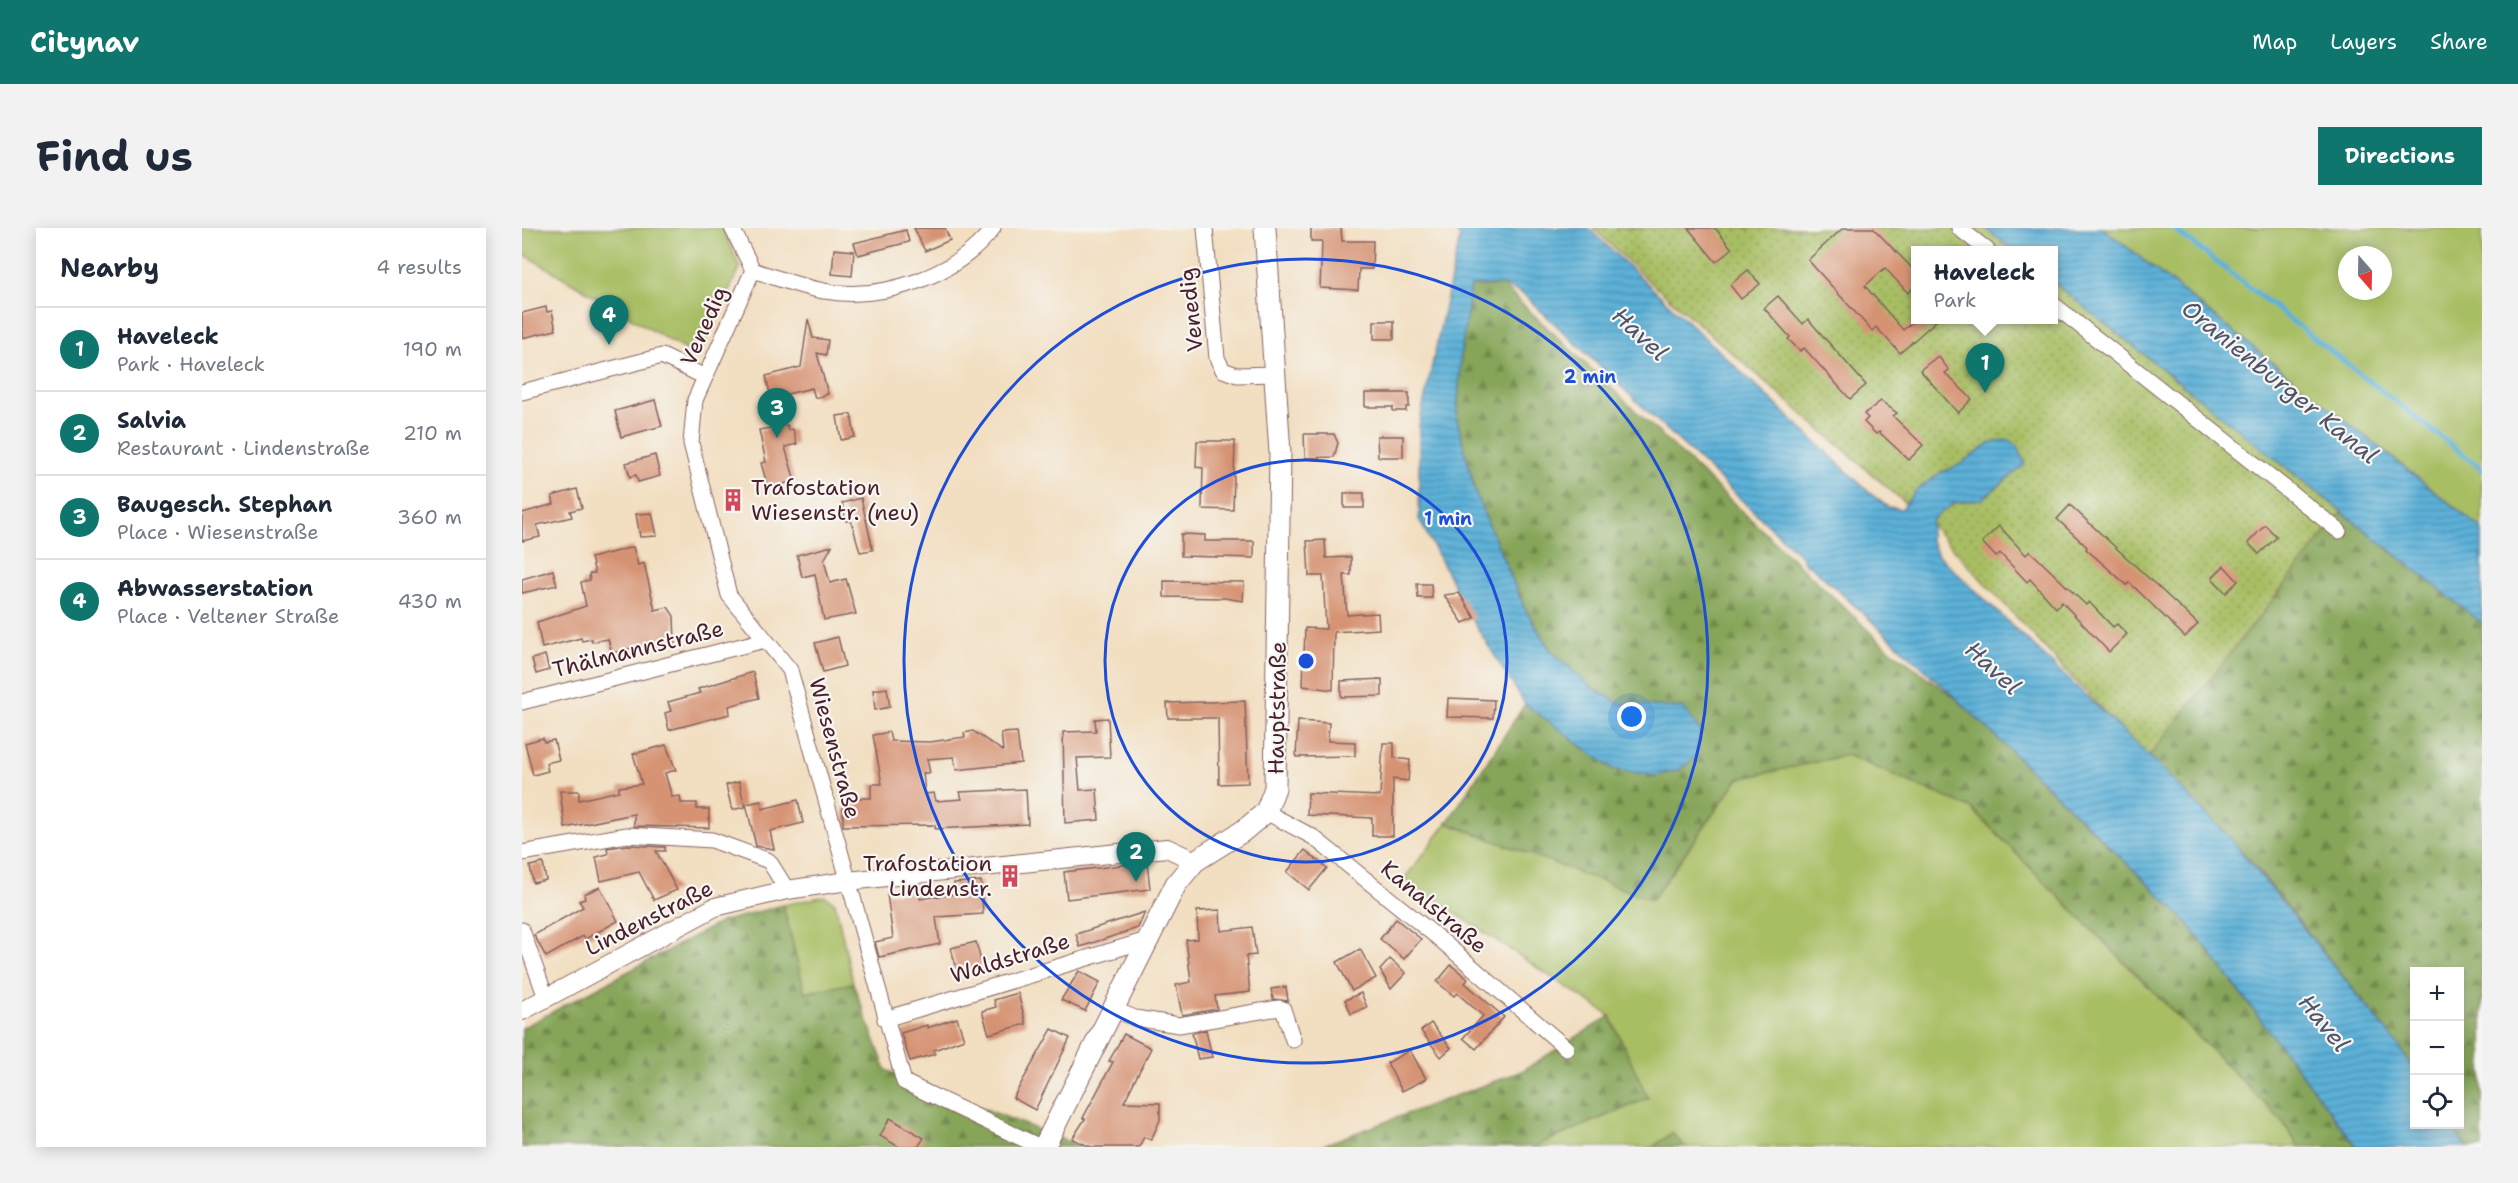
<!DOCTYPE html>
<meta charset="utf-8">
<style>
body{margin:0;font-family:"Shantell Sans",sans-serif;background:#f2f2f3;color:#1f2937}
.controls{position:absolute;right:18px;bottom:18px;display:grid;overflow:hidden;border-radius:0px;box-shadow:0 3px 15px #0003}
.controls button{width:54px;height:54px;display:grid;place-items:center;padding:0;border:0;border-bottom:2px solid #e0e1e3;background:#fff;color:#1f2937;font:30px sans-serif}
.compass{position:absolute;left:1816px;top:18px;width:54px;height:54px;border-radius:50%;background:#fff;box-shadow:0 3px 15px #0003;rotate:160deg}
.you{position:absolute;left:1110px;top:489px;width:21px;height:21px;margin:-15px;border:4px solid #fff;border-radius:50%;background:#1a73e8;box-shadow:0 0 0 9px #1a73e833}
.badge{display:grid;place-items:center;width:39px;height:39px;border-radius:50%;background:#0f766e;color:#fff;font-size:20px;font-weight:700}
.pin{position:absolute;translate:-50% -50px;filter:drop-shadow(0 2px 3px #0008)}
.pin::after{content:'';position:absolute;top:32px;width:21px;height:18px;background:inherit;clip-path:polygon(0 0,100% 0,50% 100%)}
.popup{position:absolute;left:1389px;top:18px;width:147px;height:78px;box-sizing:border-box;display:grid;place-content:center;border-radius:0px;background:#fff;filter:drop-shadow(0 2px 4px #0005);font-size:20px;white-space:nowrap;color:#747a83}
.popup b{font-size:22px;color:#1f2937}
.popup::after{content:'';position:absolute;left:50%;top:100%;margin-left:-12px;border:12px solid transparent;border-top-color:#fff}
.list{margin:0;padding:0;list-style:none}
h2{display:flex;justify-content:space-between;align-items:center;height:78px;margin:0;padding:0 24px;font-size:26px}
h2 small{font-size:20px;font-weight:400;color:#747a83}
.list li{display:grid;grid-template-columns:39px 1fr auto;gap:18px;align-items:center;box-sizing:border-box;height:84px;padding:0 24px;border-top:2px solid #e0e1e3}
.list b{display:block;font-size:22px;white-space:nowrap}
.list p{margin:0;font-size:20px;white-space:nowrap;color:#747a83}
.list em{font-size:20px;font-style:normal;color:#747a83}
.icon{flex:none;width:33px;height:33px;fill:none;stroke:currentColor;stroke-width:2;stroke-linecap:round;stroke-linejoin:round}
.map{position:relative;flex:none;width:1960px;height:919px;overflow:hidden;border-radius:0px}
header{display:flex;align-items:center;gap:36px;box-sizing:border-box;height:84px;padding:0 30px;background:#0f766e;color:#fff}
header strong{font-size:28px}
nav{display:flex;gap:33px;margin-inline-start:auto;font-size:21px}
.intro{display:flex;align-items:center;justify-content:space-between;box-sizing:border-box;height:144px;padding:0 36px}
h1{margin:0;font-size:42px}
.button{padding:15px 27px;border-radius:0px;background:#0f766e;color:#fff;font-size:21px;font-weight:700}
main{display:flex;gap:36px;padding:0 36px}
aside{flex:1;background:#fff;border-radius:0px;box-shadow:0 3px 15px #0003}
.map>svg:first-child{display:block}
</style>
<header>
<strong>Citynav</strong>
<nav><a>Map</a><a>Layers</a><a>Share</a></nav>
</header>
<div class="intro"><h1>Find us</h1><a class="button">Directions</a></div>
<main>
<aside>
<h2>Nearby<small>4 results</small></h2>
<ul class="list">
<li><span class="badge">1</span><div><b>Haveleck</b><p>Park · Haveleck</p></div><em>190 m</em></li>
<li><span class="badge">2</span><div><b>Salvia</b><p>Restaurant · Lindenstraße</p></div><em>210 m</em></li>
<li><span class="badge">3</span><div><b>Baugesch. Stephan</b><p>Place · Wiesenstraße</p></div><em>360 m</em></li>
<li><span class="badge">4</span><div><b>Abwasserstation</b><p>Place · Veltener Straße</p></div><em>430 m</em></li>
</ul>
</aside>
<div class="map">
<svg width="1960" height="919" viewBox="0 0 1960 919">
<defs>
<pattern id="forest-firs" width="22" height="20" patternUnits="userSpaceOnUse" patternTransform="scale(1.5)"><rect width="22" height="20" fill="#86a559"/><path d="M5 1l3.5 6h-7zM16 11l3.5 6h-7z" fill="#70864a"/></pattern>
<pattern id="garden-dots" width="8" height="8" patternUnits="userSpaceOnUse" patternTransform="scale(1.5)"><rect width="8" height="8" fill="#a8be63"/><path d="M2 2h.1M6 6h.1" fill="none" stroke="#8b9a52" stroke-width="1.8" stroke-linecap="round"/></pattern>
<pattern id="water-rules" width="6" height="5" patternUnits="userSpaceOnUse" patternTransform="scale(1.5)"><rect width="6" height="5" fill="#5cb1d8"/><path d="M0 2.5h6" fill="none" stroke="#4e8faf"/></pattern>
</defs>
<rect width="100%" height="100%" fill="#f6f6f2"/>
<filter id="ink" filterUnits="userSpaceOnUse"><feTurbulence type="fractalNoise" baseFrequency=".0167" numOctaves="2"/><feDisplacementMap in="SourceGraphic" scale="12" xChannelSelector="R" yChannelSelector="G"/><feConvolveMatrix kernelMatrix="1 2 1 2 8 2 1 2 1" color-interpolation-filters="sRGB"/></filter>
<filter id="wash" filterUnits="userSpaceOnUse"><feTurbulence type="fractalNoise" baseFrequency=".008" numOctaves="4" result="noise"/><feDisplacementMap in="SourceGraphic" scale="24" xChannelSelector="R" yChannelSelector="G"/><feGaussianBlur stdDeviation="1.35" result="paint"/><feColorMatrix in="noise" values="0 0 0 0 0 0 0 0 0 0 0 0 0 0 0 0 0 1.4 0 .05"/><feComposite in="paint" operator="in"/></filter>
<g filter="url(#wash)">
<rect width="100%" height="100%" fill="#f2dec0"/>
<g fill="#a8be63" stroke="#796e47" stroke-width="1.5" fill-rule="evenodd">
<polygon points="0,0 201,0 218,40 175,129 0,25"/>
<path d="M 1581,0 L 1960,0 L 1960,301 ZM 1825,27 L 1861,27 L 1861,63 L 1825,63 Z"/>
<polygon points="1325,527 1449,580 1760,893 1777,919 1163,919 1150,905 1131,919 1011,919 1126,870 1088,788 882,651 925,595 1130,671 1216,551"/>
<polygon points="303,668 313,675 331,755 283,765 261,677"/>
</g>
<g fill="url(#forest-firs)" stroke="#686242" stroke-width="1.5">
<polygon points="980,57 1362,417 1436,472 1646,675 1668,698 1835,919 1777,919 1760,893 1449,580 1325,527 1216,551 1130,672 925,595 1003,476 1091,541 1162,480 1098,476 1067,458 1029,422 1003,381 954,267 935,192 939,127 948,58"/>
<polygon points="1820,284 1960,395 1960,919 1944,919 1929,897 1938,896 1938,744 1892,744 1892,842 1877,818 1728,632 1627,528"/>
<polygon points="261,677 283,765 331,755 364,842 560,919 0,919 0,800 199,694"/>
<polygon points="1088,788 1126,870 1011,919 796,919 1000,843"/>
<polygon points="1150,905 1163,919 1131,919"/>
</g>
<polygon fill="url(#garden-dots)" stroke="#796e47" stroke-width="1.5" points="1071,0 1463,0 1491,22 1394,22 1394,92 1532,92 1532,55 1820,284 1627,528 1585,487 1411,299 1127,53"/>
<g fill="url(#water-rules)" stroke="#536882" stroke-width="1.5">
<polygon points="932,0 1066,0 1348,265 1366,279 1380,281 1393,263 1420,244 1437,237 1467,216 1486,211 1497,220 1503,237 1460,271 1432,275 1410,292 1408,311 1416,327 1627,528 1709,611 1877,818 1892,842 1892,896 1929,897 1944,919 1835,919 1668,698 1646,675 1436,472 1289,338 1283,336 1280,329 1001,66 980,57 949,58 939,127 935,192 954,267 1003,381 1029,423 1067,458 1098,476 1162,480 1178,503 1174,529 1157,542 1133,548 1091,541 1003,476 951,393 897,291 897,197 938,9"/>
<polygon points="1463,0 1581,0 1960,301 1960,395 1532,55 1532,22 1491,22"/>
</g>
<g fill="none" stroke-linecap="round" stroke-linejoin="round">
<polyline stroke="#5cb1d8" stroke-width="5" points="1651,0 1960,241"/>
</g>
<g id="blocks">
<g fill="#d69373">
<polygon points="392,0 423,0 428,12 403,23"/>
<polygon points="789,0 819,0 820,13 851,13 850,41 837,41 836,62 798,60 800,13 789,13"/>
<polygon points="1166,0 1193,0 1210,21 1194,34"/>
<polygon points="1321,0 1351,0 1394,44 1394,57 1386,65 1363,40 1343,58 1381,102 1393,92 1415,92 1378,125 1354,99 1350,103 1286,32"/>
<polygon points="384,2 387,14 336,27 332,15"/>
<polygon points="312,21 332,23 330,48 310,46"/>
<polygon points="1226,42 1238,56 1219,71 1208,57"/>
<polygon points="1256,68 1281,96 1286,91 1344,157 1328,171 1282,120 1278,123 1266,111 1268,109 1242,80"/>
<polygon points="24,79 25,84 30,83 34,102 0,110 0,85"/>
<polygon points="286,91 291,110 306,112 304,127 295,125 306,166 293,170 290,160 249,170 244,148 279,139"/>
<rect x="852" y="93" width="20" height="18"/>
<polygon points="1416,128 1427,142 1423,145 1450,171 1436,185 1398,142"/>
<polygon points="843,165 887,165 887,179 884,179 884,183 871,183 871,179 843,179"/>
<polygon points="133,172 140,198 99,209 93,183"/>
<polygon points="1359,173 1375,185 1371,188 1401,217 1387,232 1357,204 1354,206 1342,194 1346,190 1342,186"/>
<polygon points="329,186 333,209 319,212 315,188"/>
<polygon points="265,197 266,202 271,201 275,216 263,219 273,253 246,260 239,235 244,234 237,202"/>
<polygon points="782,206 812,206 816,215 812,229 783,230"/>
<polygon points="855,208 881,208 881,229 856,229"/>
<polygon points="675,213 713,213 711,282 680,281 681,240 674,239"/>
<polygon points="133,227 138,248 116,254 114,247 108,249 104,235"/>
<polygon points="55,261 60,280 48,283 50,289 15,297 18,309 0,313 0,285 32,276 30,268"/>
<rect x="822" y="265" width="20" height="15"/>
<polygon points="339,270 351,322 338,324 329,292 324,293 320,275"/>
<polygon points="1548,277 1676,396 1663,409 1607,354 1605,357 1564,321 1565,319 1535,291"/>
<polygon points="130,285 135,308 118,309 114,286"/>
<polygon points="1743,297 1755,309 1737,326 1726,315"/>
<polygon points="1477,298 1504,327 1508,323 1564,377 1567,374 1591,399 1595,396 1605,406 1587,424 1540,374 1534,380 1508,351 1505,354 1478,325 1474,329 1460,314"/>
<polygon points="659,306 683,307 683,313 732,313 732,330 659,328"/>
<polygon points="803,312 804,330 829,329 829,347 822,347 825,387 856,385 857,401 812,404 811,462 781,458 783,400 804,401 801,348 787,348 785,313"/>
<polygon points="310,318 302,332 308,355 324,351 334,386 302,392 293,346 280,349 275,327"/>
<polygon points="111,319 116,337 122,335 133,382 146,379 152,388 153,415 129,421 127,416 90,425 86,411 70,414 70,411 60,413 59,410 20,420 15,394 64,378 59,354 68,352 67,346 73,345 69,330"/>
<polygon points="1702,338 1716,353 1704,365 1690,350"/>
<polygon points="31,342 35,357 0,365 0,351"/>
<polygon points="642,353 722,354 721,373 702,370 642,369"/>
<polygon points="895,356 909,356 910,370 896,370"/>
<polygon points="937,365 953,390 941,395 922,367"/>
<polygon points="316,409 323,438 301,444 293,415"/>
<polygon points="23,427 27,442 14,446 10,431"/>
<polygon points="231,444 237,470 207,478 208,486 147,502 143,485 149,483 146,474 178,465 176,461"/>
<polygon points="860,451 860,468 819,469 819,453"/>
<polygon points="365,460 368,479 353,482 351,462"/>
<polygon points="926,470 972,472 971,490 925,489"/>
<polygon points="723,473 726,555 697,556 696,490 646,490 645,475"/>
<polygon points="586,490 588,529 555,530 558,562 575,561 577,592 543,595 541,504 574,503 573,491"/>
<polygon points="776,493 807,495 806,513 833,514 833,528 774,529"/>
<polygon points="451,503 481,523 479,505 495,504 499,535 434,542 432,529 405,531 408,545 401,545 403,566 412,565 414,573 440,571 438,564 504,561 506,596 413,601 413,597 321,598 321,580 325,580 326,570 349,570 349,556 360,556 351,507 367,504 369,513 408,514 443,509 442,505"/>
<polygon points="21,510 22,514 32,512 37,532 24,535 26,543 11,547 3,515"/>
<polygon points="861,515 872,515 872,530 888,532 886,553 871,551 871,608 850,608 850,590 785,587 786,565 858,568"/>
<polygon points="144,517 154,542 143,545 150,569 158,568 159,575 175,575 175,581 187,581 187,600 112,598 112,586 43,600 38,563 57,563 57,572 97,563 97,559 120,556 111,526"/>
<polygon points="217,554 223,579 210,582 204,557"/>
<polygon points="276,572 281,595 248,603 252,621 234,618 224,576 239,573 240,581"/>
<polygon points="106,617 143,619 143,623 134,623 155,662 132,672 117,644 79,653 74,629 86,626 85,620"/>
<polygon points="783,622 805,640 787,662 765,644"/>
<polygon points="625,634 628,661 545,671 542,644"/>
<polygon points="21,635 24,652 11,655 8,638"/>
<polygon points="459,653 461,686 414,689 418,716 357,729 353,714 371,710 365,666 397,662 398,671 432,666 432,655"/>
<polygon points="78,659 96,693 63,711 61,708 24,729 12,707 61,679 57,673 63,671 62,666"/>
<polygon points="698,682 699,703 730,699 734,727 724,728 728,764 693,768 695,781 660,787 654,757 669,754 664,712 676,711 675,683"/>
<polygon points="623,684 616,700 558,719 554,706"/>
<polygon points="874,691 899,711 882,731 858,711"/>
<polygon points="454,714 461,741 436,747 429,720"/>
<polygon points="838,721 854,750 830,763 815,734"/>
<polygon points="868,731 884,745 869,761 858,742"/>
<polygon points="929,737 946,751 943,755 982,789 954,821 941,810 961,788 935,765 932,768 915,754"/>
<polygon points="557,743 578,754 563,783 539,772"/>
<polygon points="764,759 766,773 751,771 749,761"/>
<polygon points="496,765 504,796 467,806 460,783 474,779 472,772"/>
<polygon points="839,765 845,779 829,786 823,772"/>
<polygon points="435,790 442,811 412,822 413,826 388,833 379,805 405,797 405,800"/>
<polygon points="909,795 929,820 919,829 899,803"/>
<polygon points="530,801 548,810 513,882 491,870"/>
<polygon points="684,802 690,829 676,831 670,805"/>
<polygon points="602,806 629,820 602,874 638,875 638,892 629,912 622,909 617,919 569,919 550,911 563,891 561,890 591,834 587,833"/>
<polygon points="888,822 904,851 880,863 865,835"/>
<polygon points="368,890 402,910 396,919 377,919 358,908"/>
</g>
</g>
</g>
<g filter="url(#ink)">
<use href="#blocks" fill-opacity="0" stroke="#85625f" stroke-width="1.5"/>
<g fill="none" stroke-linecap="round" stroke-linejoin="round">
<g stroke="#85625f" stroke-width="17">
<g id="minor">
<polyline points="210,0 231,42 173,172 169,215 207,367 268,442 382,854 518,919"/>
<polyline points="683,0 695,130 701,142 715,147 753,146"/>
<polyline points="1437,0 1465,22"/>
<path d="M 231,42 C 255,50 278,59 302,63 C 360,74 436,47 471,0"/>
<polyline points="1532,77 1817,303"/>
<polyline points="0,164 140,128 183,149"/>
<polyline points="0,474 243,412"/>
<polyline points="744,584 791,609 920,713 1044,820"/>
<polyline points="0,625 105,607 190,612 247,633 265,662"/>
<polyline points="0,702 24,770"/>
<polyline points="591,781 613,790 657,797 757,780 761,781 771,812"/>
<polyline points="363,791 625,712"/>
</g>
</g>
<g stroke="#85625f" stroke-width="20">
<polyline id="tertiary" points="0,783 193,679 265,662 326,653 645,620 673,633"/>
</g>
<g stroke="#85625f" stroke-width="23">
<polyline id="secondary" points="522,919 654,656 673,633 721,603 744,584 753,560 758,225 743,0"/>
</g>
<use href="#minor" stroke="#fff" stroke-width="15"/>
<use href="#tertiary" stroke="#fff" stroke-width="18"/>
<use href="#secondary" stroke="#fff" stroke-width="21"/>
</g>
</g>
<g fill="none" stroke="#1d4ed8" stroke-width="3">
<circle cx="784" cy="433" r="201"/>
<circle cx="784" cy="433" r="402"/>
</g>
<defs>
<g id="building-bare" transform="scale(1.8)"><path d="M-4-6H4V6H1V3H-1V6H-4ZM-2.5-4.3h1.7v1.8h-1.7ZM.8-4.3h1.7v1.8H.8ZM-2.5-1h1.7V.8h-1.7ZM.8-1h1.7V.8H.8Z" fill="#d1495b" stroke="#f6f6f2" stroke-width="2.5" paint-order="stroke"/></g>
</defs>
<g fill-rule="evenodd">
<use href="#building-bare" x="211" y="272"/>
<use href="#building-bare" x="488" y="648"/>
</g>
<g text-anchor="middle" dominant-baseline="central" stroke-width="4.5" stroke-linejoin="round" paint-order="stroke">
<g font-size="22" fill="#4a1f2b" stroke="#f6f6f2">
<text transform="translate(669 82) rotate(-96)">Venedig</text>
<text transform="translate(182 98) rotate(-66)">Venedig</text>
<text transform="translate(116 421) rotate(-14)">Thälmannstraße</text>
<text transform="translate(755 480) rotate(-89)">Hauptstraße</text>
<text transform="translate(313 520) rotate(75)">Wiesenstraße</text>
<text transform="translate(912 679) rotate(40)">Kanalstraße</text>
<text transform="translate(127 690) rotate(-27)">Lindenstraße</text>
<text transform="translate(488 730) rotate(-17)">Waldstraße</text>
</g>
<g font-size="22" fill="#4a1f2b" stroke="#f6f6f2" text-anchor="start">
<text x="229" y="259">Trafostation<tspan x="229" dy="25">Wiesenstr. (neu)</tspan></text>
<text x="470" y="635" text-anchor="end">Trafostation<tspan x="470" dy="25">Lindenstr.</tspan></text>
</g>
<g font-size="24" font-style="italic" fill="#505268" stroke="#f6f6f2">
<text transform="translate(1118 106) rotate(43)">Havel</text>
<text transform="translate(1758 154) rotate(39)">Oranienburger Kanal</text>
<text transform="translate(1471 440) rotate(43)">Havel</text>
<text transform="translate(1802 795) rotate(51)">Havel</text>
</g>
</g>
<circle cx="784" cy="433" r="9" fill="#1d4ed8" stroke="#f6f6f2" stroke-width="3"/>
<g font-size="18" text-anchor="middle" font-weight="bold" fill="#1d4ed8" stroke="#f6f6f2" stroke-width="4.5" stroke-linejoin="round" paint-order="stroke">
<text x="1068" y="155">2 min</text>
<text x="926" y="297">1 min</text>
</g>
</svg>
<div class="controls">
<button>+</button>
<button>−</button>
<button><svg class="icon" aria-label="locate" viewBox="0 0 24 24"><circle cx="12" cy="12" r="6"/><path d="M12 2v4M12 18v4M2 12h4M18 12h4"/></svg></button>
</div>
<svg class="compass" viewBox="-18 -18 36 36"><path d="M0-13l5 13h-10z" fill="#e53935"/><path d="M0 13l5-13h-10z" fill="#747a83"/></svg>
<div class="you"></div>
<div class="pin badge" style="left:1463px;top:165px">1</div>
<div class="popup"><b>Haveleck</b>Park</div>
<div class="pin badge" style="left:614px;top:654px">2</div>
<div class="pin badge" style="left:255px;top:210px">3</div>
<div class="pin badge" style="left:87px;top:117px">4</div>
</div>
</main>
